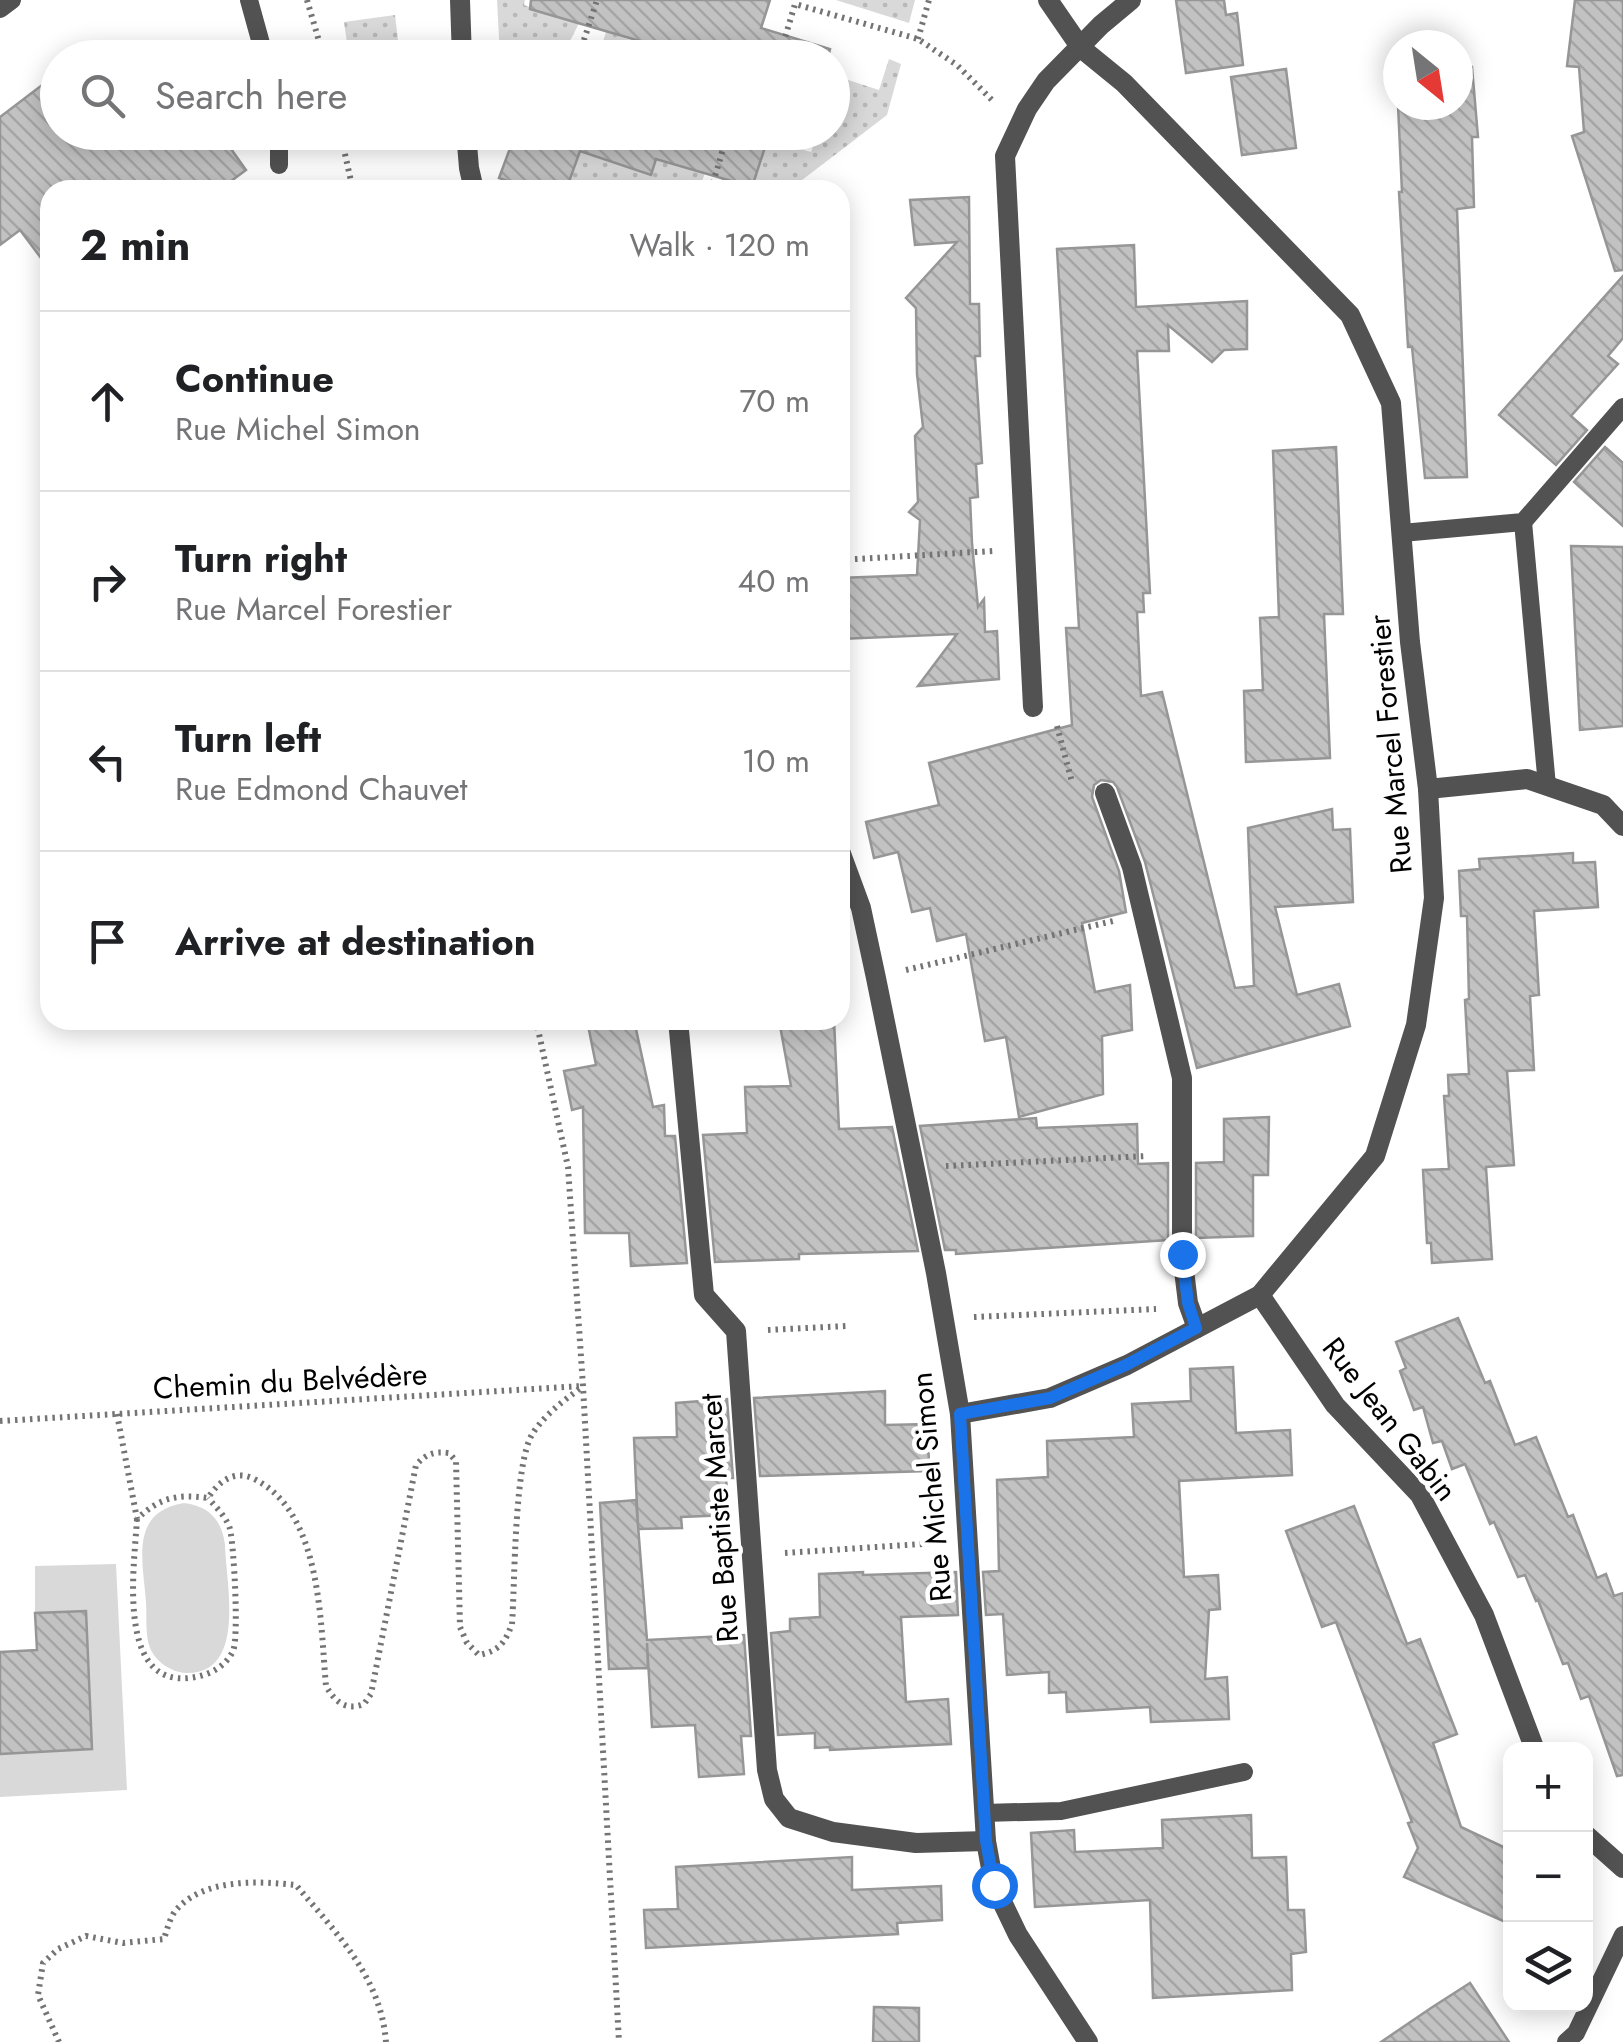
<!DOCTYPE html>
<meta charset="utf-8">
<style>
body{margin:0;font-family:Jost,sans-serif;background:#f2f2f2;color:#202124}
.controls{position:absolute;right:30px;bottom:30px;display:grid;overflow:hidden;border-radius:20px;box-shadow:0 5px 25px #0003}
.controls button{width:90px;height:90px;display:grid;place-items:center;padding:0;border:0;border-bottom:2px solid #e0e0e0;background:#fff;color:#202124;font:50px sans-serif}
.compass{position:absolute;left:1383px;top:30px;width:90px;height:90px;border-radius:50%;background:#fff;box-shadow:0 5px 25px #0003;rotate:150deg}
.stop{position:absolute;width:30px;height:30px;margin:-22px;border:8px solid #1a73e8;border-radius:50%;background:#fff}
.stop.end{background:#1a73e8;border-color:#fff;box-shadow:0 2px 10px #0008}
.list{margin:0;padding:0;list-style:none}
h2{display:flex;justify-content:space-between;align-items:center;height:130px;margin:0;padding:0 40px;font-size:42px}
h2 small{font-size:32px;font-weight:400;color:#757577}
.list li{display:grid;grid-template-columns:65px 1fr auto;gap:30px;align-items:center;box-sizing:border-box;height:180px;padding:0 40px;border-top:2px solid #e0e0e0}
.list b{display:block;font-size:38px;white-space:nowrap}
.list p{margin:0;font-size:32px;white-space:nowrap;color:#757577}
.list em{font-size:32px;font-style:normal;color:#757577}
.icon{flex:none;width:55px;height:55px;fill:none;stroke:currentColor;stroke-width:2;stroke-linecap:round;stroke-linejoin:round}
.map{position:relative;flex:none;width:1623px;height:2042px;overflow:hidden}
.search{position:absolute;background:#fff;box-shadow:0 5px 25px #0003;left:40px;top:40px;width:810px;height:110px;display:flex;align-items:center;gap:25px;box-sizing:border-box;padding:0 35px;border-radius:55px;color:#757577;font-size:38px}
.panel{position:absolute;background:#fff;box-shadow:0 5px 25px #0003;left:40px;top:180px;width:810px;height:850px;border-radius:30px}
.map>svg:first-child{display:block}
</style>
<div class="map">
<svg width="1623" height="2042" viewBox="0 0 1623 2042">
<defs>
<pattern id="garden-dots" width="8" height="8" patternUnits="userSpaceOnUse" patternTransform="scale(2.5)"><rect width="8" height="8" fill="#d9d9d9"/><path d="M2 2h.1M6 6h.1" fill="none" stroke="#b8b8b8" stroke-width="1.8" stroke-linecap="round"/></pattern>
<pattern id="building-back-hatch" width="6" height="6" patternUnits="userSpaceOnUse" patternTransform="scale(2.5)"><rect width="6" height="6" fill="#c2c2c2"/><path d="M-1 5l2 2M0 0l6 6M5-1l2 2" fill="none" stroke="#a5a5a5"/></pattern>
</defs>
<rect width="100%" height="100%" fill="#fff"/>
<g fill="#d9d9d9">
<path d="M 184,1503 C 209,1506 222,1520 225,1545 C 226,1584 247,1674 186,1673 C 171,1672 156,1662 150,1648 C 145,1635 147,1617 146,1602 C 143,1561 129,1512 184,1503 Z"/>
<polygon points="116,1564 127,1790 0,1797 0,1754 92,1748 86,1611 35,1613 35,1566"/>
</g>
<g fill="url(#garden-dots)">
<polygon points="497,0 525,0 524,5 579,23 569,43 556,57 500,57"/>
<polygon points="836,0 915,0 909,23"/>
<polygon points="395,15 400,57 349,57 344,22"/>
<polygon points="606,32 652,47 649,57 598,57"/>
<polygon points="889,59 901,64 887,115 789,190 721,190 721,178 752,186 768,140 811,152 818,133 832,132 833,86 836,76 879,90"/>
<polygon points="665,133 714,147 699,190 566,190 580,151 651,175"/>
</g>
<g fill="url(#building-back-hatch)" stroke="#969696" stroke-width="2.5">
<polygon points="531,0 770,0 761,28 830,49 828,58 698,58 530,9"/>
<polygon points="1176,0 1224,0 1226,15 1237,13 1243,65 1186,73"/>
<polygon points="1575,0 1623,0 1623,270 1615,271 1572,136 1584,132 1579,67 1567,66"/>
<polygon points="1472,67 1478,137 1472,137 1474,207 1457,209 1467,477 1425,478 1412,347 1408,347 1399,192 1402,192 1398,105 1458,105 1458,68"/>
<polygon points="1286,69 1296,148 1242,155 1231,77"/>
<polygon points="58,73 58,132 219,132 246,170 219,190 50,190 50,270 20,230 0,245 0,117"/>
<polygon points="516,132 770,132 752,187 656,159 651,175 580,151 566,190 533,190 499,178"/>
<polygon points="969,197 970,304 979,304 980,356 975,356 982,463 976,464 978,497 970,498 972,543 978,607 984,599 985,632 997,631 999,679 918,686 957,634 840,639 840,578 917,575 920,520 909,512 918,502 915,436 923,427 917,374 916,308 906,298 957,242 915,245 910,200"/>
<polygon points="1134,245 1136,307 1247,301 1247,349 1224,350 1212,362 1168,325 1169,351 1137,351 1150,593 1143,593 1144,612 1137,612 1141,696 1162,692 1235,988 1254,986 1248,828 1332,809 1333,830 1350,829 1353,902 1275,907 1297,995 1339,984 1350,1026 1197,1068 1145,862 1117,787 1113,782 1101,780 1094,785 1092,797 1119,871 1126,912 1082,923 1095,992 1130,985 1132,1030 1102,1036 1103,1094 1019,1117 1006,1037 985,1041 966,934 937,941 930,908 912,912 898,852 874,858 866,822 939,805 929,763 1072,725 1066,628 1079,628 1057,249"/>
<polygon points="1623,276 1623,338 1608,356 1618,364 1571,416 1587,430 1556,465 1499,415"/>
<polygon points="1336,447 1343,614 1324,614 1330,758 1246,762 1244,691 1263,690 1260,618 1279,617 1273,451"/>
<polygon points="1605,447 1623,463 1623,526 1574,482"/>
<polygon points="1571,546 1623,547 1623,726 1580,730"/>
<polygon points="1573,853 1573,863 1595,862 1598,907 1534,911 1539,995 1530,996 1534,1070 1507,1071 1514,1165 1486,1167 1492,1259 1432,1263 1431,1243 1427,1243 1423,1170 1449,1169 1444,1096 1449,1096 1448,1075 1469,1074 1465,1000 1469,999 1467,916 1461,916 1459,871 1480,869 1479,859"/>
<polygon points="587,1020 634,1020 653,1107 664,1105 665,1136 675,1136 687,1263 631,1266 629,1233 585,1233 583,1107 572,1110 564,1071 596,1065"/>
<polygon points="779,1020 834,1020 839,1129 892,1127 918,1251 799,1254 799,1259 715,1262 703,1135 747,1133 745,1087 791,1086"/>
<polygon points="1269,1117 1268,1175 1253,1175 1253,1236 1196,1238 1196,1163 1224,1162 1224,1119"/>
<polygon points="1036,1118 1037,1128 1137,1124 1138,1164 1168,1163 1168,1240 956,1254 956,1250 945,1250 920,1126"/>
<polygon points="1458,1318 1485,1383 1490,1381 1515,1445 1536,1437 1568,1517 1573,1515 1597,1578 1606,1574 1614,1596 1623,1593 1623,1775 1617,1776 1589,1696 1581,1699 1568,1663 1563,1664 1538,1600 1536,1601 1525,1575 1518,1577 1494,1522 1490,1524 1465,1464 1452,1469 1442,1441 1433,1443 1423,1407 1414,1410 1400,1371 1406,1368 1396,1342"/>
<polygon points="1233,1367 1236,1433 1290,1430 1292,1475 1179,1481 1184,1577 1218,1575 1220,1609 1209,1610 1205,1679 1227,1677 1229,1719 1151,1722 1150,1707 1067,1712 1066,1692 1049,1693 1049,1672 1007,1675 1003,1614 986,1615 983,1572 999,1571 997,1480 1048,1477 1047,1441 1134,1437 1132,1404 1191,1401 1190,1369"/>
<polygon points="885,1391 885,1425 928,1424 929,1471 760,1476 754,1398"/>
<polygon points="727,1399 733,1478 726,1478 729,1515 681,1517 682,1528 638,1529 634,1438 677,1437 676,1403"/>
<polygon points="636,1500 647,1640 744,1635 751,1736 741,1736 744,1774 699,1777 695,1725 652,1727 647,1643 648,1668 609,1669 600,1503"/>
<polygon points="1354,1506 1407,1644 1420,1639 1457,1734 1433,1743 1461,1827 1510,1850 1510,1924 1404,1877 1418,1848 1408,1823 1412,1822 1336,1622 1322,1627 1286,1531"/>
<polygon points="863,1572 863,1575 956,1572 958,1615 901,1617 906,1702 948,1699 951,1744 830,1750 830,1747 815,1748 815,1733 778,1735 771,1633 790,1631 790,1619 820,1617 819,1574"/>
<polygon points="86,1611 92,1749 0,1754 0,1652 37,1650 35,1613"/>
<polygon points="1251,1815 1252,1858 1286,1857 1288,1910 1304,1910 1306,1952 1291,1954 1292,1990 1153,1998 1150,1900 1035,1907 1031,1833 1074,1830 1075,1852 1163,1848 1162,1820"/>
<polygon points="852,1857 852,1890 941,1886 942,1920 897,1923 898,1934 646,1948 644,1910 678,1909 676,1867"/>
<polygon points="1470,1983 1509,2042 1381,2042 1431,2008"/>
<polygon points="874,2007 919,2008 919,2042 873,2042"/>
</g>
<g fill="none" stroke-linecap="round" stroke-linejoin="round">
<g stroke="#747474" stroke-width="6" stroke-dasharray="2.5 5" stroke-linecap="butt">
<polyline points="307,0 324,58"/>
<polyline points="918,39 929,0"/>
<polyline points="571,58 582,46 597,0"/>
<polyline points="779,58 795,4 918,39 957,65 994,102"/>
<polyline points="340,132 353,190"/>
<polyline points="711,190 728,132"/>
<polyline points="840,560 993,551"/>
<polyline points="1057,726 1072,782"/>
<polyline points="906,970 1113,921"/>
<polyline points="536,1020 568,1167 583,1386 619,2042"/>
<polyline points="946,1166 1148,1156"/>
<polyline points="974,1317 1156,1309"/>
<polyline points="768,1330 846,1326"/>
<path d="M 117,1414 L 137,1519 C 160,1497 178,1494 208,1498 C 218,1482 234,1470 252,1478 C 322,1510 320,1621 326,1686 C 335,1702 346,1711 364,1704 L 371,1694 L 416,1465 C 426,1454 434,1451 449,1453 L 456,1461 L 460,1627 L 467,1643 L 479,1655 C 499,1651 505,1643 512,1624 C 515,1584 514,1461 533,1433 C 546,1413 565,1400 583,1386"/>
<polyline points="0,1421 582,1386"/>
<path d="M 137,1519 C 135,1561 115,1686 189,1678 C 207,1676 225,1668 233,1651 C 239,1638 234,1546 230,1529 C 227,1518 216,1507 208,1498"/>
<polyline points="785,1553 937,1543"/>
<path d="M 59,2042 L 38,1995 L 43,1963 L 58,1949 L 86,1936 L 123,1943 L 164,1939 C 167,1930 170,1917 176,1910 C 204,1878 258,1881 296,1885 C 336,1933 381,1977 386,2042"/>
</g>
<g stroke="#525252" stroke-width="18">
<polyline points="249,0 265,58"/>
<polyline points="0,9 12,0"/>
<polyline points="279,132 279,165"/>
<polyline points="1523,522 1547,786"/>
<polyline points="1402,533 1523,522 1623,407"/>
<polyline points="984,1813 1061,1811 1244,1772"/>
<polyline points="1566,2042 1576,2033 1623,1935"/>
</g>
<g stroke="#525252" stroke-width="20">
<polyline points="460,0 462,58"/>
<polyline points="466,132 469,168 474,190"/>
<polyline points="1033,707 1005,156 1027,109 1046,81 1101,25 1131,0"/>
<polyline points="1428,789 1527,779 1603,805 1623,826"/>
<polyline points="1105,793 1132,867 1182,1078 1182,1254 1188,1303 1197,1328"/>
<polyline points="840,851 861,908 876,978 936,1273 960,1414 986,1841 994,1885 1018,1935 1088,2042"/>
<polyline points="678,1020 704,1295 736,1331 767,1770 774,1799 789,1818 833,1832 916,1843 986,1841"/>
<polyline points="1260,1295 1335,1405 1420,1495 1484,1615 1535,1750"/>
<polyline points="960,1414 1050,1398 1127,1365 1260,1295 1375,1156 1416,1025 1434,898 1428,789 1410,642 1391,403 1350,315 1124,83 1081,48 1048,0"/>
<polyline points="1586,1835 1623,1868"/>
</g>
</g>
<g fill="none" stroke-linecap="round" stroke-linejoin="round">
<polyline stroke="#1a73e8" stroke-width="12" points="994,1885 986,1841 960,1414 1050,1398 1126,1365 1196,1328 1188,1303 1182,1254"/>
</g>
<g text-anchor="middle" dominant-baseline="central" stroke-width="9" stroke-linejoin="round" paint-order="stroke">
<g font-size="30" fill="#000" stroke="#fff">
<text transform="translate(1390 744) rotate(-95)">Rue Marcel Forestier</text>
<text transform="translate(290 1381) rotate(-3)">Chemin du Belvédère</text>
<text transform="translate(1390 1419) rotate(52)">Rue Jean Gabin</text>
<text transform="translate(931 1487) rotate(-95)">Rue Michel Simon</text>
<text transform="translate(719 1518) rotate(-94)">Rue Baptiste Marcet</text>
</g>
</g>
</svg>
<div class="controls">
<button>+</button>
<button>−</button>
<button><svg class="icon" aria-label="layers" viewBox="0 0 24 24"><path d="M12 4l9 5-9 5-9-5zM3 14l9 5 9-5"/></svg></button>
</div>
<svg class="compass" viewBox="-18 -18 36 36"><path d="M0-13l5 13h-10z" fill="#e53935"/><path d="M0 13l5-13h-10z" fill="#757577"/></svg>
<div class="stop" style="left:994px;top:1885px"></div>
<div class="stop end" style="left:1182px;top:1254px"></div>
<div class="search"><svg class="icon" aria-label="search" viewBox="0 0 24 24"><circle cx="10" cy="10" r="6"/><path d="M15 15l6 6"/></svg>Search here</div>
<section class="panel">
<h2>2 min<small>Walk · 120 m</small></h2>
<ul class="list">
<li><svg class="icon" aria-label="ahead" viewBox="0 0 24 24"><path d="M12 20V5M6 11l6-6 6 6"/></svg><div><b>Continue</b><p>Rue Michel Simon</p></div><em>70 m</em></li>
<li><svg class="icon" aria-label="right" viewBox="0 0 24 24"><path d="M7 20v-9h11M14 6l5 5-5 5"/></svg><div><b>Turn right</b><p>Rue Marcel Forestier</p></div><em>40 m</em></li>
<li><svg class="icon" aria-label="left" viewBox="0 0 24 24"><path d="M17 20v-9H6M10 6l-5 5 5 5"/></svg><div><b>Turn left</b><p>Rue Edmond Chauvet</p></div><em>10 m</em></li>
<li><svg class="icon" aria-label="arrive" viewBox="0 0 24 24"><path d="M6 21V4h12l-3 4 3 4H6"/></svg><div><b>Arrive at destination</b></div></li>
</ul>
</section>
</div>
